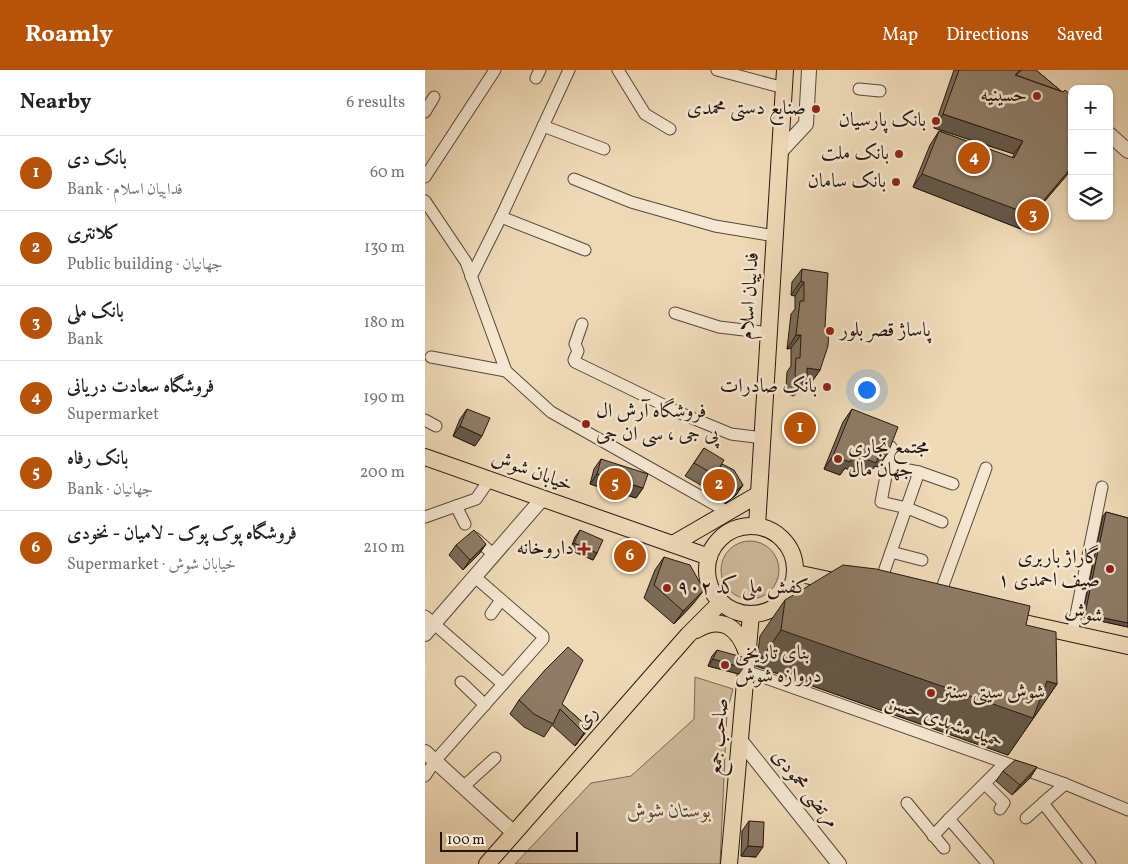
<!DOCTYPE html>
<meta charset="utf-8">
<style>
body{margin:0;font-family:Vollkorn,Amiri,serif;background:#f6f6f6;color:#222}
.controls{position:absolute;right:15px;top:15px;display:grid;overflow:hidden;border-radius:10px;box-shadow:0 1px 4px #0004}
.controls button{width:45px;height:45px;display:grid;place-items:center;padding:0;border:0;border-bottom:1px solid #e0e0e0;background:#fff;color:#222;font:25px sans-serif}
.scale{position:absolute;left:15px;bottom:12px;width:138px;box-sizing:border-box;padding-left:5px;border:2px solid #25160d;border-top:0;font-size:14px;line-height:18px;white-space:nowrap;color:#25160d;-webkit-text-stroke:4px #f5e7d1;paint-order:stroke}
.you{position:absolute;left:441px;top:319px;width:18px;height:18px;margin:-12px;border:4px solid #fff;border-radius:50%;background:#1a73e8;box-shadow:0 0 0 8px #1a73e833}
.badge{display:grid;place-items:center;width:32px;height:32px;border-radius:50%;background:#b45309;color:#fff;font-size:16px;font-weight:700}
.pin{position:absolute;translate:-50% -50%;border:2px solid #fff;box-shadow:0 1px 5px #0006}
.list{margin:0;padding:0;list-style:none}
h2{display:flex;justify-content:space-between;align-items:center;height:65px;margin:0;padding:0 20px;font-size:21px}
h2 small{font-size:16px;font-weight:400;color:#767676}
.list li{display:grid;grid-template-columns:32px 1fr auto;gap:15px;align-items:center;box-sizing:border-box;height:75px;padding:0 20px;border-top:1px solid #e0e0e0}
.list b{display:block;font-size:19px;white-space:nowrap}
.list p{margin:0;font-size:16px;white-space:nowrap;color:#767676}
.list em{font-size:16px;font-style:normal;color:#767676}
.icon{flex:none;width:28px;height:28px;fill:none;stroke:currentColor;stroke-width:2;stroke-linecap:round;stroke-linejoin:round}
.map{position:relative;flex:none;width:703px;height:794px;overflow:hidden}
header{display:flex;align-items:center;gap:30px;box-sizing:border-box;height:70px;padding:0 25px;background:#b45309;color:#fff}
header strong{font-size:24px}
nav{display:flex;gap:28px;margin-inline-start:auto;font-size:18px}
main{display:flex}
aside{flex:1;background:#fff}
.map>svg:first-child{display:block}
</style>
<header>
<strong>Roamly</strong>
<nav><a>Map</a><a>Directions</a><a>Saved</a></nav>
</header>
<main>
<aside>
<h2>Nearby<small>6 results</small></h2>
<ul class="list">
<li><span class="badge">1</span><div><b>بانک دی</b><p>Bank · فداییان اسلام</p></div><em>60 m</em></li>
<li><span class="badge">2</span><div><b>کلانتری</b><p>Public building · جهانیان</p></div><em>130 m</em></li>
<li><span class="badge">3</span><div><b>بانک ملی</b><p>Bank</p></div><em>180 m</em></li>
<li><span class="badge">4</span><div><b>فروشگاه سعادت دریانی</b><p>Supermarket</p></div><em>190 m</em></li>
<li><span class="badge">5</span><div><b>بانک رفاه</b><p>Bank · جهانیان</p></div><em>200 m</em></li>
<li><span class="badge">6</span><div><b>فروشگاه پوک پوک - لاميان - نخودی</b><p>Supermarket · خیابان شوش</p></div><em>210 m</em></li>
</ul>
</aside>
<div class="map">
<svg width="703" height="794" viewBox="0 0 703 794">
<rect width="100%" height="100%" fill="#efdab8"/>
<filter id="stains"><feTurbulence type="fractalNoise" baseFrequency=".004" numOctaves="4"/><feColorMatrix values="0 0 0 0 .2 0 0 0 0 .09 0 0 0 0 .02 0 0 0 .5 -.17"/></filter>
<radialGradient id="worn" r=".72"><stop offset=".6" stop-color="#630" stop-opacity="0"/><stop offset="1" stop-color="#630" stop-opacity=".3"/></radialGradient>
<g fill="#cdb99b" stroke="#796854">
<circle cx="325" cy="500" r="29"/>
<polygon points="270,607 308,619 302,642 295,794 90,794 166,713 206,706 269,649"/>
</g>
<g fill="none" stroke-linecap="round" stroke-linejoin="round">
<g stroke="#584738" stroke-width="13">
<g id="minor">
<polyline points="193,0 220,44 245,59"/>
<polyline points="292,0 359,18"/>
<polyline points="111,8 115,0"/>
<polyline points="434,19 455,21"/>
<polyline points="0,42 9,27"/>
<polyline points="118,56 179,79"/>
<polyline points="0,107 70,0"/>
<polyline points="149,109 206,132 290,156 350,166"/>
<polyline points="0,131 41,192 81,301 126,342 303,442"/>
<polyline points="76,147 160,180"/>
<polyline points="46,207 76,147 144,0"/>
<polyline points="250,243 294,257 344,263"/>
<polyline points="157,254 150,274 153,281 149,290 150,292 255,343 306,364 338,368"/>
<polyline points="6,287 81,301"/>
<polyline points="0,350 11,356"/>
<polyline points="463,396 466,377"/>
<polyline points="31,436 40,454"/>
<polyline points="0,447 51,429 65,409"/>
<polyline points="517,452 482,438 456,432 463,396 494,402 528,414"/>
<polyline points="50,468 69,485"/>
<polyline points="466,482 497,490"/>
<polyline points="454,516 494,402"/>
<polyline points="513,529 561,398"/>
<polyline points="66,544 76,530"/>
<polyline points="0,546 78,614"/>
<polyline points="647,564 677,417"/>
<polyline points="321,601 640,714 703,740"/>
<polyline points="36,612 60,635"/>
<polyline points="0,706 10,691 118,569 118,566 50,507"/>
<polyline points="560,714 579,733 575,739"/>
<polyline points="640,714 618,733 665,794"/>
<polyline points="38,717 70,688"/>
<polyline points="482,733 519,778"/>
<polyline points="601,748 618,733"/>
<polyline points="508,766 524,749"/>
<polyline points="563,794 524,749 580,693"/>
</g>
</g>
<g stroke="#584738" stroke-width="16">
<g id="tertiary">
<polyline points="684,64 703,81"/>
<polyline points="355,82 381,54 384,0"/>
<polyline points="0,564 117,429"/>
<polyline points="315,670 414,794"/>
<polyline points="0,682 89,763"/>
</g>
</g>
<g stroke="#25160d" stroke-width="18">
<g id="primary">
<polyline points="0,387 284,487"/>
<circle cx="326" cy="500" r="44"/>
<polyline points="332,456 360,0"/>
<polyline points="248,474 334,424"/>
<polyline points="371,503 418,513"/>
<polyline points="581,549 703,576"/>
<path d="M 271,560 C 297,545 313,557 322,583"/>
<polyline points="62,794 263,565 296,532"/>
<polyline points="304,794 326,544"/>
</g>
</g>
<use href="#minor" stroke="#f5e7d1" stroke-width="11"/>
<use href="#tertiary" stroke="#f5e7d1" stroke-width="14"/>
<use href="#primary" stroke="#efdab8" stroke-width="16"/>
</g>
<g fill="#7a6b58" stroke="#25160d">
<polygon points="529,0 611,0 636,21 647,26 647,99 596,159 488,117 505,75 514,61 587,88 589,84 509,58"/>
<polygon points="377,199 395,300 386,313 380,312 373,322 368,326 363,324 361,318 362,302 366,296 366,278 362,279 366,244 370,239 370,226 366,225 367,212"/>
<polygon points="42,339 50,376 28,366 35,349"/>
<polygon points="427,339 453,397 450,396 442,407 420,398 415,405 399,399 418,352"/>
<polygon points="279,378 297,394 318,415 311,425 301,433 293,425 260,406"/>
<polygon points="176,389 218,418 211,428 165,414 169,399"/>
<polygon points="681,442 703,448 703,557 657,547 678,446"/>
<polygon points="155,460 172,483 168,490 145,480 150,467"/>
<polygon points="61,474 54,484 38,500 24,485 31,475"/>
<polygon points="239,487 269,533 249,554 219,528 230,500"/>
<polygon points="360,530 601,555 632,614 583,685 331,596 335,566"/>
<polygon points="292,580 314,604 283,596 287,586"/>
<polygon points="94,630 137,634 164,658 150,676 127,655 119,667 99,657 85,644"/>
<polygon points="612,697 605,708 587,725 571,711 578,701"/>
<polygon points="324,751 331,787 316,786 317,761"/>
</g>
<g fill="#635747" stroke="#25160d">
<polygon points="518,44 598,71 589,84 509,58"/>
<polygon points="647,97 647,99 596,159 488,117 497,104"/>
<polygon points="376,211 379,212 370,226 366,225"/>
<polygon points="371,265 376,265 366,278 362,279"/>
<polygon points="382,298 395,300 386,313 380,312 373,322 368,326 378,312 373,311"/>
<polygon points="35,356 57,366 50,376 28,366"/>
<polygon points="455,381 463,383 453,397 450,396 442,407 420,398 415,405 399,399 408,386 429,384"/>
<polygon points="172,404 218,418 211,428 165,414"/>
<polygon points="318,415 311,425 301,433 308,423"/>
<polygon points="149,473 172,483 168,490 145,480"/>
<polygon points="61,474 54,484 38,500 45,490"/>
<polygon points="279,520 269,533 249,554 258,541"/>
<polygon points="660,544 703,553 703,557 657,547"/>
<polygon points="356,560 622,611 632,614 583,685 331,596"/>
<polygon points="288,589 318,598 314,604 283,596"/>
<polygon points="164,658 154,671 150,676 159,663"/>
<polygon points="612,697 605,708 587,725 595,715"/>
<polygon points="323,776 338,777 331,787 316,786"/>
</g>
<g fill="#8e7c66" stroke="#25160d">
<polygon points="534,0 595,0 590,5 638,22 640,20 647,26 647,97 606,145 497,104 514,61 589,88 598,71 518,44"/>
<polygon points="597,0 611,0 636,21 591,5"/>
<polygon points="377,199 403,203 400,257 404,259 403,276 395,300 382,298 382,309 377,312 373,310 370,305 371,288 375,288 376,265 371,265 375,231 379,231 379,212 376,211"/>
<polygon points="42,339 65,348 57,366 35,356"/>
<polygon points="427,339 473,357 463,383 455,381 451,393 429,384 425,392 408,386"/>
<polygon points="279,378 299,390 290,405 269,393"/>
<polygon points="176,389 223,404 218,418 172,404"/>
<polygon points="297,394 309,400 318,415 308,423 300,415 288,409"/>
<polygon points="681,442 703,448 703,553 660,544"/>
<polygon points="49,460 61,474 45,490 31,475"/>
<polygon points="155,460 178,470 172,483 149,473"/>
<polygon points="239,487 265,495 279,520 258,541 229,515"/>
<polygon points="418,495 451,499 605,536 601,555 631,562 632,614 622,611 608,648 356,560 360,530"/>
<polygon points="143,577 158,590 137,634 164,658 159,663 135,639 128,654 109,644 94,630 120,600"/>
<polygon points="292,580 321,588 318,598 288,589"/>
<polygon points="590,690 612,697 595,715 578,701"/>
<polygon points="324,751 339,752 338,777 323,776"/>
</g>
<g fill="#8f2418" stroke="#f5e7d1" stroke-width="2">
<circle cx="612" cy="26" r="5"/>
<circle cx="391" cy="39" r="5"/>
<circle cx="511" cy="51" r="5"/>
<circle cx="474" cy="84" r="5"/>
<circle cx="471" cy="112" r="5"/>
<circle cx="405" cy="261" r="5"/>
<circle cx="402" cy="317" r="5"/>
<circle cx="161" cy="354" r="5"/>
<circle cx="413" cy="389" r="5"/>
<path d="M156.5 471.5h5v5h5v5h-5v5h-5v-5h-5v-5h5z"/>
<circle cx="685" cy="499" r="5"/>
<circle cx="242" cy="518" r="5"/>
<circle cx="300" cy="595" r="5"/>
<circle cx="506" cy="623" r="5"/>
</g>
<g text-anchor="middle" dominant-baseline="central" stroke-width="5" stroke-linejoin="round" paint-order="stroke">
<g font-size="20" fill="#25160d" stroke="#f5e7d1" text-anchor="end">
<text x="602" y="26">حسینیه</text>
<text x="381" y="39">صنایع دستی محمدی</text>
<text x="501" y="51">بانک پارسیان</text>
<text x="464" y="84">بانک ملت</text>
<text x="461" y="112">بانک سامان</text>
<text x="415" y="261" text-anchor="start">پاساژ قصر بلور</text>
<text x="392" y="317">بانک صادرات</text>
<text x="171" y="342" text-anchor="start">فروشگاه آرش ال<tspan x="171" dy="23">پی جی ، سی ان جی</tspan></text>
<text x="423" y="378" text-anchor="start">مجتمع تجاری<tspan x="423" dy="23">جهان مال</tspan></text>
<text x="149" y="479">داروخانه</text>
<text x="675" y="488">گاراژ باربری<tspan x="675" dy="23">صیف احمدی ۱</tspan></text>
<text x="252" y="518" text-anchor="start">کفش ملی کد ۹۰۲</text>
<text x="310" y="584" text-anchor="start">بنای تاریخی<tspan x="310" dy="23">دروازه شوش</tspan></text>
<text x="516" y="623" text-anchor="start">شوش سیتی سنتر</text>
</g>
<g font-size="20" fill="#25160d" stroke="#f5e7d1">
<text transform="translate(325 226) rotate(-86)">فداییان اسلام</text>
<text transform="translate(107 402) rotate(20)">خیابان شوش</text>
<text transform="translate(659 544) rotate(12)">شوش</text>
<text transform="translate(162 648) rotate(-49)">ری</text>
<text transform="translate(519 652) rotate(20)">حمید مشهدی حسن</text>
<text transform="translate(294 667) rotate(-85)">صاحب جمع</text>
<text transform="translate(380 719) rotate(51)">مرتضی محمودی</text>
</g>
<g font-size="20" font-style="italic" fill="#574738" stroke="#f5e7d1">
<text x="244" y="742">بوستان شوش</text>
</g>
</g>
<rect width="100%" height="100%" filter="url(#stains)"/>
<rect width="100%" height="100%" fill="url(#worn)"/>
</svg>
<div class="controls">
<button>+</button>
<button>−</button>
<button><svg class="icon" aria-label="layers" viewBox="0 0 24 24"><path d="M12 4l9 5-9 5-9-5zM3 14l9 5 9-5"/></svg></button>
</div>
<div class="scale">100 m</div>
<div class="you"></div>
<div class="pin badge" style="left:375px;top:358px">1</div>
<div class="pin badge" style="left:294px;top:415px">2</div>
<div class="pin badge" style="left:608px;top:145px">3</div>
<div class="pin badge" style="left:549px;top:88px">4</div>
<div class="pin badge" style="left:190px;top:414px">5</div>
<div class="pin badge" style="left:205px;top:486px">6</div>
</div>
</main>
